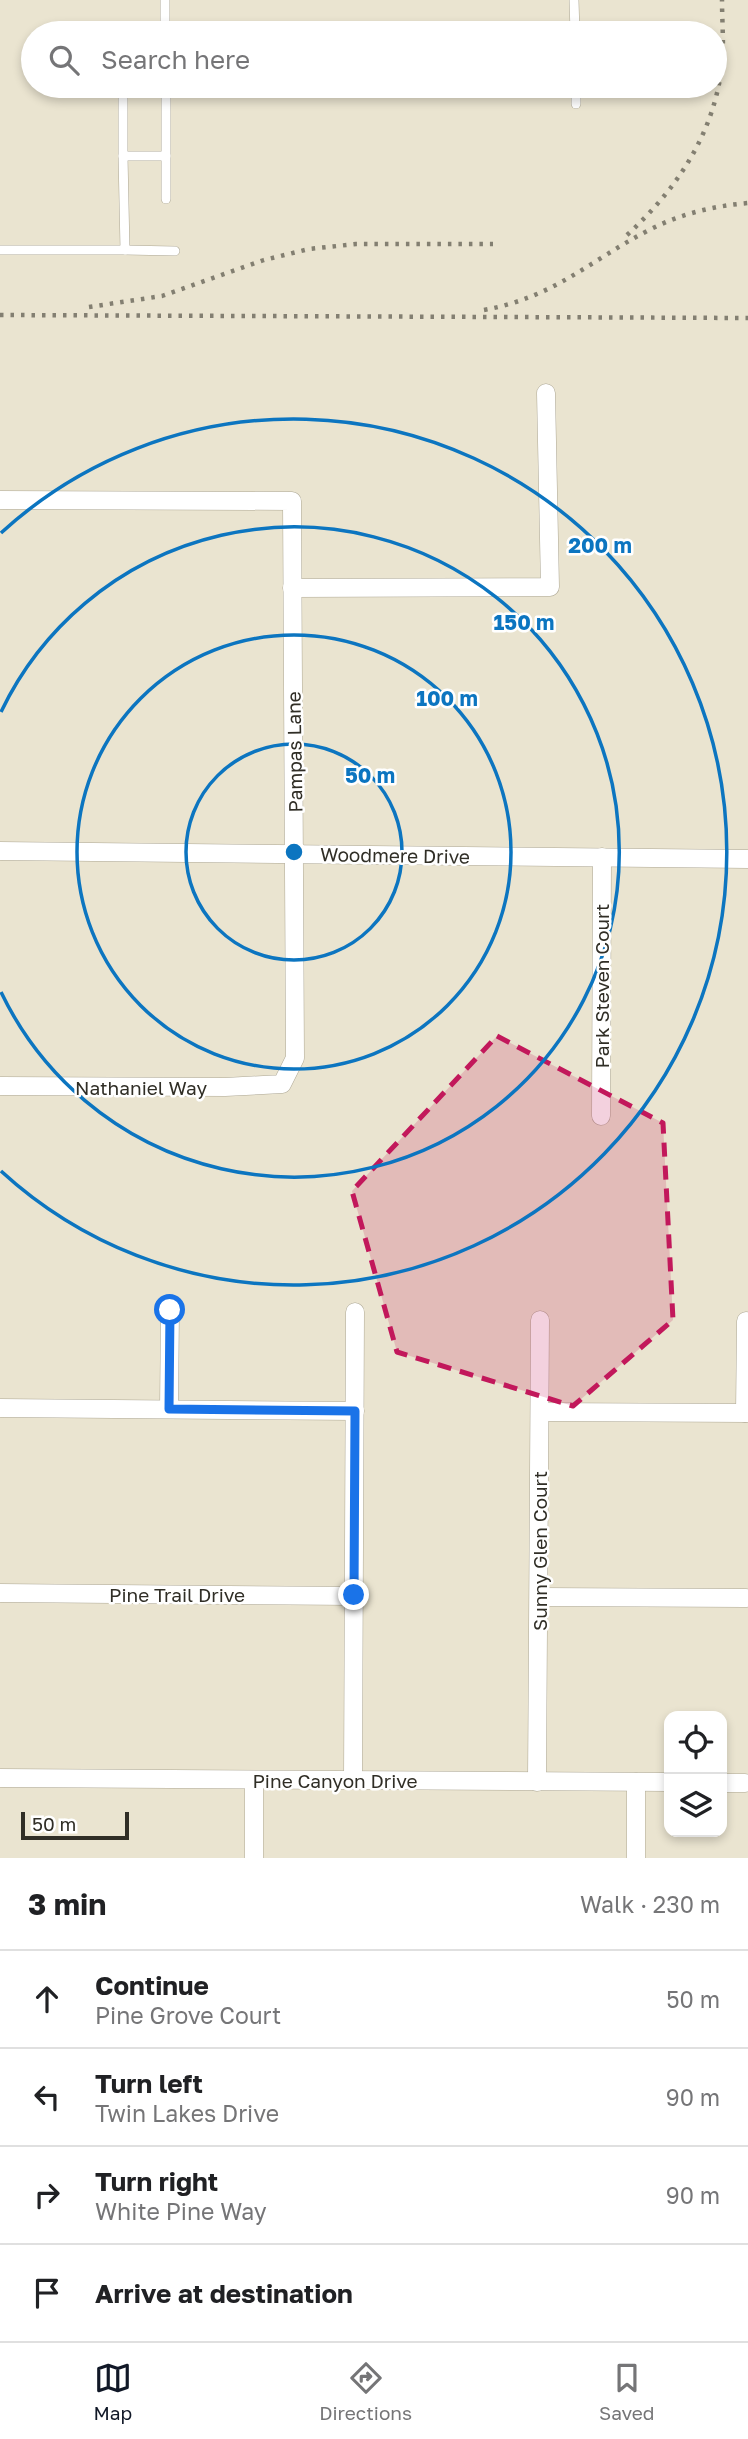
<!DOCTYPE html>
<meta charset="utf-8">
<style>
body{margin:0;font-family:"Golos Text",sans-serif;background:#f6f6f6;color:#202124}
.controls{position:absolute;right:21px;bottom:21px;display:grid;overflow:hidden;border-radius:14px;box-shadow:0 4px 10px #0003}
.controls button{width:63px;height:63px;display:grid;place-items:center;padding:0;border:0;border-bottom:2px solid #e0e0e0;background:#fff;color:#202124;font:35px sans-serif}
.scale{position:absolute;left:21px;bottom:18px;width:108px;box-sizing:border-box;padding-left:7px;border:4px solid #302e26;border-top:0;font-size:19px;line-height:24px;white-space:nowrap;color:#302e26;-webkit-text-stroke:5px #fff;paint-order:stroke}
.stop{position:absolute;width:21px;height:21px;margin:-16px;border:5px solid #1a73e8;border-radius:50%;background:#fff}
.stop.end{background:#1a73e8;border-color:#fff;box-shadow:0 2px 7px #0008}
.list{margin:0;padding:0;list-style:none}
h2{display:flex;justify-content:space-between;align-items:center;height:91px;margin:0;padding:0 28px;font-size:30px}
h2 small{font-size:23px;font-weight:400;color:#757577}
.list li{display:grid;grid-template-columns:46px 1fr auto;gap:21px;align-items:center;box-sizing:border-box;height:98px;padding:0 28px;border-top:2px solid #e0e0e0}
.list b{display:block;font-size:26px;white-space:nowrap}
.list p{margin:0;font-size:23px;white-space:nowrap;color:#757577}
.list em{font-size:23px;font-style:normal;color:#757577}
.icon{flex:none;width:38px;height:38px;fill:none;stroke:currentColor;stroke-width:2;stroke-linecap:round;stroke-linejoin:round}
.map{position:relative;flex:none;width:748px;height:1858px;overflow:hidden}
.search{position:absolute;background:#fff;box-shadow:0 4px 10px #0003;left:21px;right:21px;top:21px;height:77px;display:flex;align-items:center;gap:18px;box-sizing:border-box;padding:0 24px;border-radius:38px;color:#757577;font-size:26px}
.sheet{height:483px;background:#fff}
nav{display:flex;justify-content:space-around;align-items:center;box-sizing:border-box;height:98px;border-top:2px solid #e0e0e0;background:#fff;font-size:19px;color:#757577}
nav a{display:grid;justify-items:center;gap:4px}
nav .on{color:#111827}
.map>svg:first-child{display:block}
</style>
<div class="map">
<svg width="748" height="1858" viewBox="0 0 748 1858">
<rect width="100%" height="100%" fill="#eae4d0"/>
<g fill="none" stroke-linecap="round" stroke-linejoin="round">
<g stroke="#ada794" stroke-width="10">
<g id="service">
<polyline points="165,0 165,33"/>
<polyline points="574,0 575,33"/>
<polyline points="123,86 123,156"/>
<polyline points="576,86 576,104"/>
<polyline points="166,199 166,156"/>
<polyline points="0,250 125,250 123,156 166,156 166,86"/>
<polyline points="125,250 175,251"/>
</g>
</g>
<g stroke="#ada794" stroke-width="19">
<g id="minor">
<polyline points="0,500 292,501 295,1058 282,1084 225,1087 0,1086"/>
<polyline points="292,588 550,587 546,393"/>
<polyline points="0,851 748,859"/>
<polyline points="601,1116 602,857"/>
<polyline points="0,1408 355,1411"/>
<polyline points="169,1409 170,1310"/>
<polyline points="540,1412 748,1413"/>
<polyline points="745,1413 746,1321"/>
<polyline points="0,1593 354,1596"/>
<polyline points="539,1597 746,1598"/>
<polyline points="0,1778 669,1782"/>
<polyline points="254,1780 254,1858"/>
<polyline points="353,1780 355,1312"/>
<polyline points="537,1782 540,1320"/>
<polyline points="722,1783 745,1783"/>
<polyline points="636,1858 636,1782"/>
</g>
</g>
<use href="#service" stroke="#fff" stroke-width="9"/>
<use href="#minor" stroke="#fff" stroke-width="18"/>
<g stroke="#837f71" stroke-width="4.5" stroke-dasharray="3.5 7" stroke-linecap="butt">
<path d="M 627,235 C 677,189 714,134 722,65 C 724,43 722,21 722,0"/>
<polyline points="89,307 162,296 264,260 309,249 356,244 493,244"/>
<path d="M 484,310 C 555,297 589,261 649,230 C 680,214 713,206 748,203"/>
<polyline points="0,315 748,318"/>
</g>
</g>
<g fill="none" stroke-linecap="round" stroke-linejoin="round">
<polyline stroke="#1a73e8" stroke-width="9" points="170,1310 169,1409 355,1411 354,1595"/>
</g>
<path fill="#c2185b" fill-opacity="0.2" stroke="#c2185b" stroke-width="5" stroke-dasharray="14 9" stroke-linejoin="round" d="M 497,1036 L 663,1123 L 673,1320 L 573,1406 L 397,1352 L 352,1191 Z"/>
<g fill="none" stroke="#0c75c0" stroke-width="3.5">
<circle cx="294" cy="852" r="108"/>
<circle cx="294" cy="852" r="217"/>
<path d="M1 712A325 325 0 1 1 1 992"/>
<path d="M1 533A433 433 0 1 1 1 1171"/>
</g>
<g text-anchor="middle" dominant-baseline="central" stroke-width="5" stroke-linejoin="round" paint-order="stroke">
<g font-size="19" fill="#302e26" stroke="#fff">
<text transform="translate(294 752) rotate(-91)">Pampas Lane</text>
<text transform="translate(395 855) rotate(1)">Woodmere Drive</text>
<text transform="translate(601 986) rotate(-90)">Park Steven Court</text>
<text x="141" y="1087">Nathaniel Way</text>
<text transform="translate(539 1551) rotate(-90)">Sunny Glen Court</text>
<text x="177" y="1594">Pine Trail Drive</text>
<text x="335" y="1780">Pine Canyon Drive</text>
</g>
</g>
<circle cx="294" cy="852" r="10" fill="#0c75c0" stroke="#fff" stroke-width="3.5"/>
<g font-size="21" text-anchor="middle" font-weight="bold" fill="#0c75c0" stroke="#fff" stroke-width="5" stroke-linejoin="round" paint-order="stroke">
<text x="600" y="553">200 m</text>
<text x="524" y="630">150 m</text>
<text x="447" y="706">100 m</text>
<text x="370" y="783">50 m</text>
</g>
</svg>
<div class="controls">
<button><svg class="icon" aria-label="locate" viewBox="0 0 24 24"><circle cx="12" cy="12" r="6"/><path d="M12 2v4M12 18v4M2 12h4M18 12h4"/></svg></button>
<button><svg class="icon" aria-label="layers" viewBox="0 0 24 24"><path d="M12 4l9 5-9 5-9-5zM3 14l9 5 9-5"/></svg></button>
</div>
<div class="scale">50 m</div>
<div class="stop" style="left:170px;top:1310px"></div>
<div class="stop end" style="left:354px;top:1595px"></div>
<div class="search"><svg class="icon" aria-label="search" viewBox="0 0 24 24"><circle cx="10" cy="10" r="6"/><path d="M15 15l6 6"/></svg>Search here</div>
</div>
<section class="sheet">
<h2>3 min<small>Walk · 230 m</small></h2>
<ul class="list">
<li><svg class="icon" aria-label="ahead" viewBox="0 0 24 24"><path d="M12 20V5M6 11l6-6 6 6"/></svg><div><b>Continue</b><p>Pine Grove Court</p></div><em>50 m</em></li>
<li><svg class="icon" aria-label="left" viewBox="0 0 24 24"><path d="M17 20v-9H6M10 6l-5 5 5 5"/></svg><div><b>Turn left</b><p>Twin Lakes Drive</p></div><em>90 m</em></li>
<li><svg class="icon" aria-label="right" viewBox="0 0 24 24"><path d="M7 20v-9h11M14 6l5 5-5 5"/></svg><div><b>Turn right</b><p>White Pine Way</p></div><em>90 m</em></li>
<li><svg class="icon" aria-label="arrive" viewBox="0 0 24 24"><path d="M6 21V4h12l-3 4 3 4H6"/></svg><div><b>Arrive at destination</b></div></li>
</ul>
</section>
<nav>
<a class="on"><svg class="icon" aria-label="map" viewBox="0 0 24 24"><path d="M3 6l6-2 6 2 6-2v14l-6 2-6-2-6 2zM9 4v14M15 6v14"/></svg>Map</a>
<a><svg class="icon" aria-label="directions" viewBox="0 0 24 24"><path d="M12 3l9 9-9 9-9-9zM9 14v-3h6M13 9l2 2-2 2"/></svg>Directions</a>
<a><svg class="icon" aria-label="saved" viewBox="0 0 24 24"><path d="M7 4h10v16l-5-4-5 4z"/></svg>Saved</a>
</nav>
